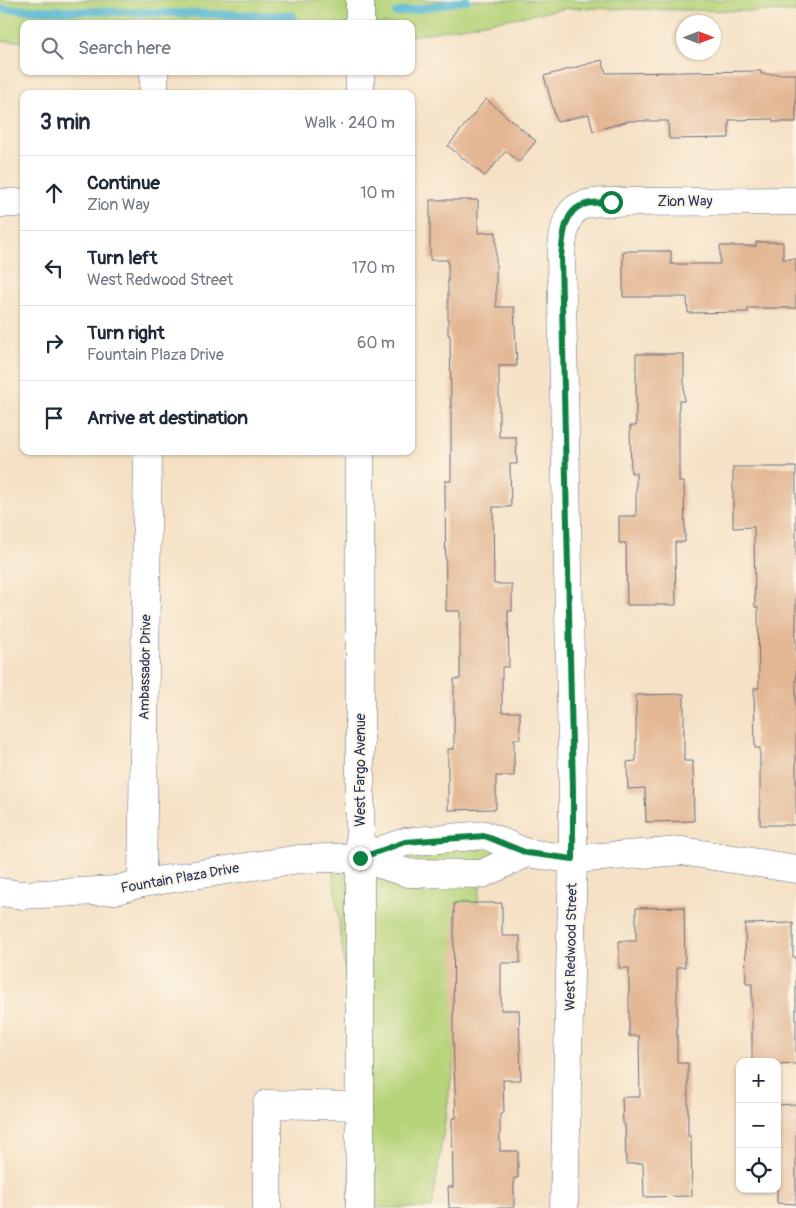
<!DOCTYPE html>
<meta charset="utf-8">
<style>
body{margin:0;font-family:Pangolin,sans-serif;background:#f6f6f7;color:#1f2937}
.controls{position:absolute;right:15px;bottom:15px;display:grid;overflow:hidden;border-radius:10px;box-shadow:0 1px 4px #0004}
.controls button{width:45px;height:45px;display:grid;place-items:center;padding:0;border:0;border-bottom:1px solid #e0e1e3;background:#fff;color:#1f2937;font:25px sans-serif}
.compass{position:absolute;left:676px;top:15px;width:45px;height:45px;border-radius:50%;background:#fff;box-shadow:0 1px 4px #0004;rotate:90deg}
.stop{position:absolute;width:15px;height:15px;margin:-11px;border:4px solid #0b8043;border-radius:50%;background:#fff}
.stop.end{background:#0b8043;border-color:#fff;box-shadow:0 1px 5px #0008}
.list{margin:0;padding:0;list-style:none}
h2{display:flex;justify-content:space-between;align-items:center;height:65px;margin:0;padding:0 20px;font-size:21px}
h2 small{font-size:16px;font-weight:400;color:#747a83}
.list li{display:grid;grid-template-columns:32px 1fr auto;gap:15px;align-items:center;box-sizing:border-box;height:75px;padding:0 20px;border-top:1px solid #e0e1e3}
.list b{display:block;font-size:19px;white-space:nowrap}
.list p{margin:0;font-size:16px;white-space:nowrap;color:#747a83}
.list em{font-size:16px;font-style:normal;color:#747a83}
.icon{flex:none;width:28px;height:28px;fill:none;stroke:currentColor;stroke-width:2;stroke-linecap:round;stroke-linejoin:round}
.map{position:relative;flex:none;width:796px;height:1208px;overflow:hidden}
.search{position:absolute;background:#fff;box-shadow:0 1px 4px #0004;left:20px;top:20px;width:395px;height:55px;display:flex;align-items:center;gap:12px;box-sizing:border-box;padding:0 18px;border-radius:10px;color:#747a83;font-size:19px}
.panel{position:absolute;background:#fff;box-shadow:0 1px 4px #0004;left:20px;top:90px;width:395px;height:365px;border-radius:10px}
.map>svg:first-child{display:block}
</style>
<div class="map">
<svg width="796" height="1208" viewBox="0 0 796 1208">
<rect width="100%" height="100%" fill="#fcf5e5"/>
<filter id="ink" filterUnits="userSpaceOnUse"><feTurbulence type="fractalNoise" baseFrequency=".02" numOctaves="2"/><feDisplacementMap in="SourceGraphic" scale="10" xChannelSelector="R" yChannelSelector="G"/><feConvolveMatrix kernelMatrix="1 2 1 2 8 2 1 2 1" color-interpolation-filters="sRGB"/></filter>
<filter id="wash" filterUnits="userSpaceOnUse"><feTurbulence type="fractalNoise" baseFrequency=".0096" numOctaves="4" result="noise"/><feDisplacementMap in="SourceGraphic" scale="20" xChannelSelector="R" yChannelSelector="G"/><feGaussianBlur stdDeviation="1.12" result="paint"/><feColorMatrix in="noise" values="0 0 0 0 0 0 0 0 0 0 0 0 0 0 0 0 0 1.4 0 .05"/><feComposite in="paint" operator="in"/></filter>
<g filter="url(#wash)">
<rect width="100%" height="100%" fill="#f5e1c5"/>
<g fill="#b6d379" stroke="#68816c">
<polygon points="0,0 796,0 796,12 569,8 411,36 411,24 24,24 24,41 0,41"/>
<polygon points="485,835 527,853 482,874 432,1208 349,1208 352,1028 331,858 326,845"/>
</g>
<g fill="none" stroke-linecap="round" stroke-linejoin="round">
<g stroke="#53b7d2" stroke-width="8">
<polyline points="0,9 293,16"/>
<polyline points="396,13 467,0"/>
</g>
</g>
<g id="blocks">
<g fill="#e3b794">
<polygon points="602,60 606,73 761,71 761,74 796,74 796,122 773,122 773,119 729,120 729,138 669,139 668,121 629,121 593,131 589,114 557,122 544,76"/>
<polygon points="486,99 536,141 519,162 506,151 485,176 448,146"/>
<polygon points="430,200 478,200 478,233 496,232 496,307 514,307 517,366 499,366 499,437 516,437 517,464 510,464 511,507 493,507 494,584 512,584 512,611 508,611 509,667 502,667 502,712 520,712 520,739 514,739 514,776 496,776 496,809 448,810 448,749 454,749 454,679 460,679 460,611 446,611 445,481 451,481 451,404 450,335 448,335 448,260 430,260"/>
<polygon points="756,242 783,242 783,259 796,259 796,308 748,308 748,312 688,313 687,297 623,297 623,251 671,251 671,264 720,264 720,246 756,246"/>
<polygon points="636,354 684,354 684,401 679,401 679,482 684,482 685,542 675,542 676,605 627,605 626,543 619,543 619,516 636,516 636,473 631,473 630,426 636,426"/>
<polygon points="733,467 796,467 796,825 760,825 760,748 755,748 754,688 759,688 758,607 755,607 754,527 733,528"/>
<polygon points="684,694 684,761 693,761 694,821 646,822 645,788 628,789 627,762 636,761 636,695"/>
<polygon points="454,903 502,903 502,936 520,936 520,963 501,963 501,1010 519,1010 521,1080 503,1080 504,1113 500,1114 500,1151 518,1151 518,1178 514,1178 514,1208 449,1208 448,1187 453,1187 452,1118 456,1118 453,1037"/>
<polygon points="684,907 685,967 677,967 677,1063 688,1063 688,1136 691,1136 692,1196 644,1197 643,1163 626,1164 625,1124 623,1124 622,1097 640,1097 639,1036 629,1036 629,968 619,968 619,941 636,941 636,908"/>
<polygon points="793,923 793,957 796,957 796,1064 777,1065 777,1062 752,1062 752,984 746,984 745,924"/>
<polygon points="796,1104 796,1204 777,1203 777,1105"/>
</g>
</g>
</g>
<g filter="url(#ink)">
<use href="#blocks" fill-opacity="0" stroke="#676d82" stroke-width="1"/>
<g fill="none" stroke-linecap="round" stroke-linejoin="round">
<g stroke="#676d82" stroke-width="29">
<g id="minor">
<polyline points="154,94 154,71"/>
<polyline points="0,203 24,203"/>
<polyline points="360,858 405,842 485,835 527,853 573,859 682,851 796,869"/>
<polyline points="142,883 148,451"/>
<polyline points="0,892 22,895 116,890 142,883 299,859 331,858 360,858 408,873 482,874 527,853"/>
<polyline points="267,1208 267,1104 360,1106"/>
<path d="M 564,1208 L 573,859 L 573,789 L 561,257 C 563,240 563,211 583,205 C 591,202 602,202 611,202 L 796,201"/>
</g>
</g>
<g stroke="#676d82" stroke-width="29">
<g id="major">
<polyline points="360,24 360,0"/>
<polyline points="360,71 360,94"/>
<polyline points="360,451 360,1208"/>
</g>
</g>
<use href="#minor" stroke="#fff" stroke-width="28"/>
<use href="#major" stroke="#fff" stroke-width="28"/>
</g>
</g>
<g fill="none" stroke-linecap="round" stroke-linejoin="round" filter="url(#ink)">
<path stroke="#0b8043" stroke-width="6" d="M 360,858 L 405,842 L 485,836 L 527,853 L 573,859 L 573,790 L 561,257 C 563,240 563,211 583,205 C 591,202 602,202 611,202"/>
</g>
<g text-anchor="middle" dominant-baseline="central" stroke-width="4" stroke-linejoin="round" paint-order="stroke">
<g font-size="14" fill="#1b2f5e" stroke="#fcf5e5">
<text x="685" y="201">Zion Way</text>
<text transform="translate(145 667) rotate(-89)">Ambassador Drive</text>
<text transform="translate(360 770) rotate(-90)">West Fargo Avenue</text>
<text transform="translate(180 878) rotate(-10)">Fountain Plaza Drive</text>
<text transform="translate(571 947) rotate(-89)">West Redwood Street</text>
</g>
</g>
</svg>
<div class="controls">
<button>+</button>
<button>−</button>
<button><svg class="icon" aria-label="locate" viewBox="0 0 24 24"><circle cx="12" cy="12" r="6"/><path d="M12 2v4M12 18v4M2 12h4M18 12h4"/></svg></button>
</div>
<svg class="compass" viewBox="-18 -18 36 36"><path d="M0-13l5 13h-10z" fill="#e53935"/><path d="M0 13l5-13h-10z" fill="#747a83"/></svg>
<div class="stop" style="left:611px;top:202px"></div>
<div class="stop end" style="left:360px;top:858px"></div>
<div class="search"><svg class="icon" aria-label="search" viewBox="0 0 24 24"><circle cx="10" cy="10" r="6"/><path d="M15 15l6 6"/></svg>Search here</div>
<section class="panel">
<h2>3 min<small>Walk · 240 m</small></h2>
<ul class="list">
<li><svg class="icon" aria-label="ahead" viewBox="0 0 24 24"><path d="M12 20V5M6 11l6-6 6 6"/></svg><div><b>Continue</b><p>Zion Way</p></div><em>10 m</em></li>
<li><svg class="icon" aria-label="left" viewBox="0 0 24 24"><path d="M17 20v-9H6M10 6l-5 5 5 5"/></svg><div><b>Turn left</b><p>West Redwood Street</p></div><em>170 m</em></li>
<li><svg class="icon" aria-label="right" viewBox="0 0 24 24"><path d="M7 20v-9h11M14 6l5 5-5 5"/></svg><div><b>Turn right</b><p>Fountain Plaza Drive</p></div><em>60 m</em></li>
<li><svg class="icon" aria-label="arrive" viewBox="0 0 24 24"><path d="M6 21V4h12l-3 4 3 4H6"/></svg><div><b>Arrive at destination</b></div></li>
</ul>
</section>
</div>
